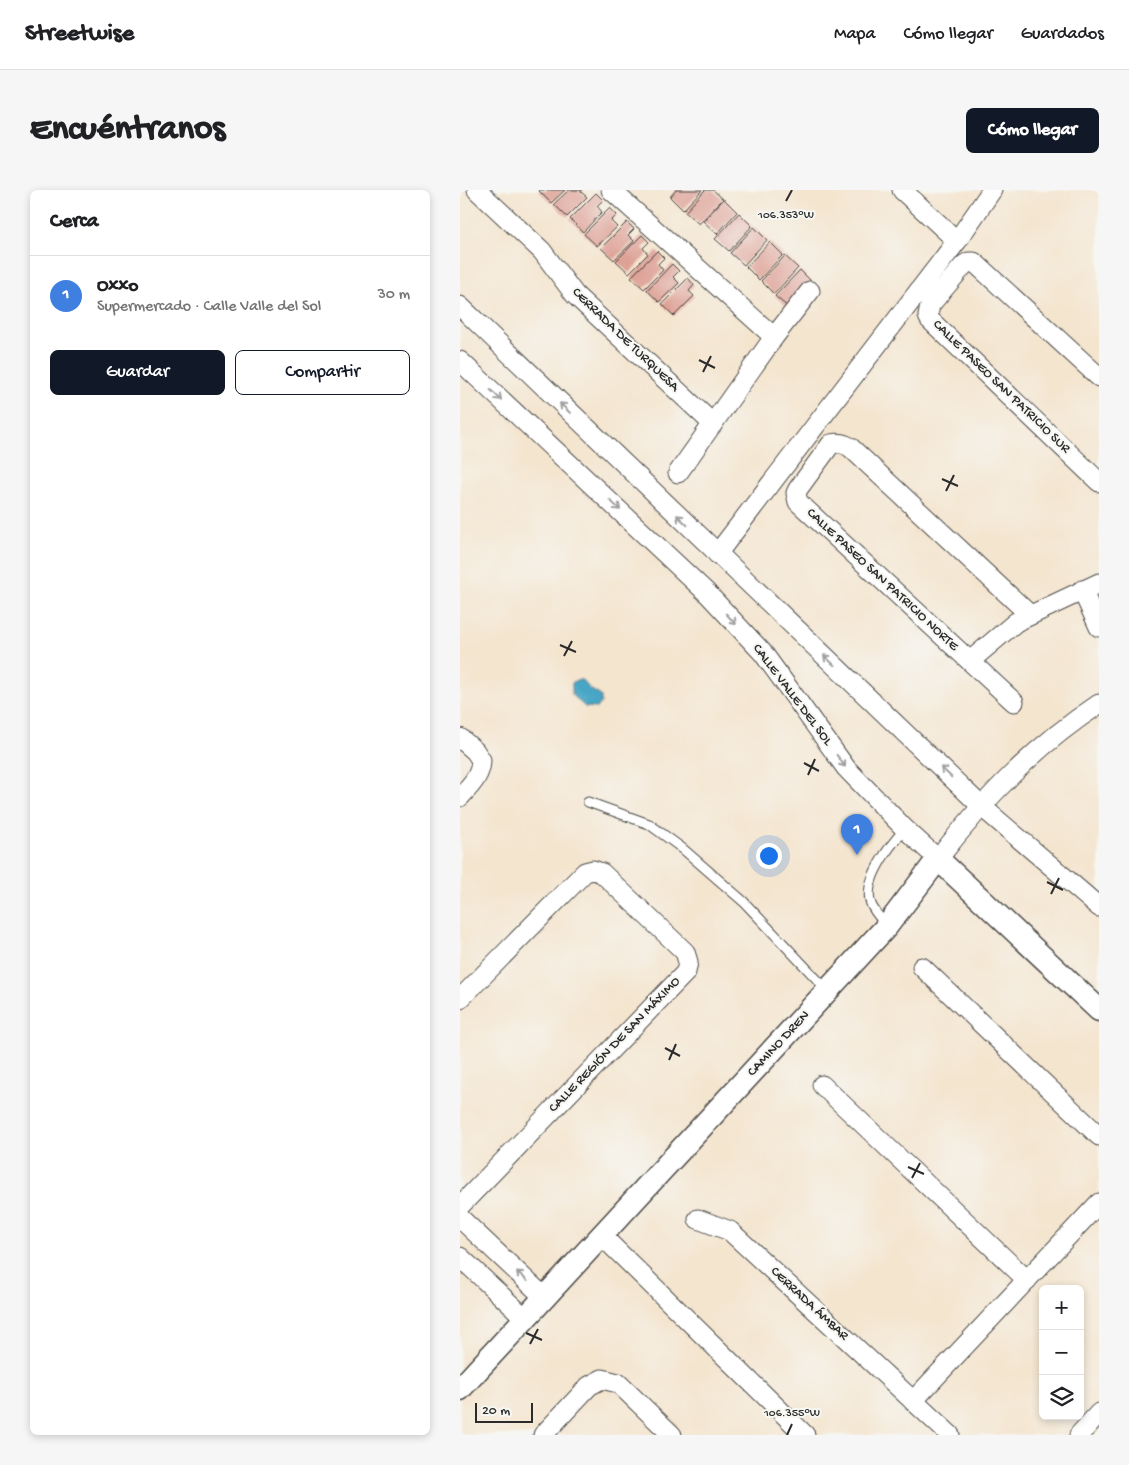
<!DOCTYPE html>
<html lang="es">
<meta charset="utf-8">
<style>
body{margin:0;font-family:"Gochi Hand",sans-serif;background:#f6f6f6;color:#202124}
.controls{position:absolute;right:15px;bottom:15px;display:grid;overflow:hidden;border-radius:8px;box-shadow:0 2px 8px #0003}
.controls button{width:45px;height:45px;display:grid;place-items:center;padding:0;border:0;border-bottom:1px solid #e0e0e0;background:#fff;color:#202124;font:25px sans-serif}
.scale{position:absolute;left:15px;bottom:12px;width:58px;box-sizing:border-box;padding-left:5px;border:2px solid #2b2b2b;border-top:0;font-size:14px;line-height:18px;white-space:nowrap;color:#2b2b2b;-webkit-text-stroke:4px #f6f6f2;paint-order:stroke}
.you{position:absolute;left:308px;top:665px;width:18px;height:18px;margin:-12px;border:4px solid #fff;border-radius:50%;background:#1a73e8;box-shadow:0 0 0 8px #1a73e833}
.badge{display:grid;place-items:center;width:32px;height:32px;border-radius:50%;background:#111827;color:#fff;font-size:16px;font-weight:700}
.pin{position:absolute;translate:-50% -41px;filter:drop-shadow(0 1px 2px #0008)}
.pin::after{content:'';position:absolute;top:26px;width:18px;height:15px;background:inherit;clip-path:polygon(0 0,100% 0,50% 100%)}
.list{margin:0;padding:0;list-style:none}
h2{display:flex;justify-content:space-between;align-items:center;height:65px;margin:0;padding:0 20px;font-size:21px}
h2 small{font-size:16px;font-weight:400;color:#757577}
.list li{display:grid;grid-template-columns:32px 1fr auto;gap:15px;align-items:center;box-sizing:border-box;height:80px;padding:0 20px;border-top:1px solid #e0e0e0}
.list b{display:block;font-size:19px;white-space:nowrap}
.list p{margin:0;font-size:16px;white-space:nowrap;color:#757577}
.list em{font-size:16px;font-style:normal;color:#757577}
.actions{display:flex;gap:10px;padding:15px 20px}
.actions a{flex:1;padding:11px 0;border:1px solid #111827;border-radius:8px;text-align:center;font-size:18px;color:#111827}
.actions .main{background:#111827;color:#fff}
.icon{flex:none;width:28px;height:28px;fill:none;stroke:currentColor;stroke-width:2;stroke-linecap:round;stroke-linejoin:round}
.map{position:relative;flex:none;width:639px;height:1245px;overflow:hidden;border-radius:8px}
header{display:flex;align-items:center;gap:30px;box-sizing:border-box;height:70px;padding:0 25px;background:#fff;border-bottom:1px solid #e0e0e0}
header strong{font-size:24px}
nav{display:flex;gap:28px;margin-inline-start:auto;font-size:18px}
.intro{display:flex;align-items:center;justify-content:space-between;box-sizing:border-box;height:120px;padding:0 30px}
h1{margin:0;font-size:35px}
.button{padding:12px 22px;border-radius:8px;background:#111827;color:#fff;font-size:18px;font-weight:700}
main{display:flex;gap:30px;padding:0 30px}
aside{flex:1;background:#fff;border-radius:8px;box-shadow:0 2px 8px #0003}
.map>svg:first-child{display:block}
</style>
<header>
<strong>Streetwise</strong>
<nav><a>Mapa</a><a>Cómo llegar</a><a>Guardados</a></nav>
</header>
<div class="intro"><h1>Encuéntranos</h1><a class="button">Cómo llegar</a></div>
<main>
<aside>
<h2>Cerca<small></small></h2>
<ul class="list">
<li><span class="badge" style="background:#3f7fe0">1</span><div><b>Oxxo</b><p>Supermercado · Calle Valle del Sol</p></div><em>30 m</em></li>
</ul>
<div class="actions"><a class="main">Guardar</a><a>Compartir</a></div>
</aside>
<div class="map">
<svg width="639" height="1245" viewBox="0 0 639 1245">
<rect width="100%" height="100%" fill="#f6f6f2"/>
<filter id="ink" filterUnits="userSpaceOnUse"><feTurbulence type="fractalNoise" baseFrequency=".02" numOctaves="2"/><feDisplacementMap in="SourceGraphic" scale="10" xChannelSelector="R" yChannelSelector="G"/><feConvolveMatrix kernelMatrix="1 2 1 2 8 2 1 2 1" color-interpolation-filters="sRGB"/></filter>
<filter id="wash" filterUnits="userSpaceOnUse"><feTurbulence type="fractalNoise" baseFrequency=".0096" numOctaves="4" result="noise"/><feDisplacementMap in="SourceGraphic" scale="20" xChannelSelector="R" yChannelSelector="G"/><feGaussianBlur stdDeviation="1.12" result="paint"/><feColorMatrix in="noise" values="0 0 0 0 0 0 0 0 0 0 0 0 0 0 0 0 0 1.4 0 .05"/><feComposite in="paint" operator="in"/></filter>
<g filter="url(#wash)">
<rect width="100%" height="100%" fill="#f4e5cf"/>
<polygon fill="#46a6c5" stroke="#386878" points="116,490 122,490 130,499 141,506 141,513 137,518 125,517 112,505 112,493"/>
<g id="blocks">
<g fill="#dea196">
<polygon points="80,0 105,0 91,13 79,1"/>
<polygon points="109,0 122,0 121,2 127,7 107,27 94,14"/>
<polygon points="216,0 242,0 223,20 210,7"/>
<polygon points="245,0 253,0 263,9 239,34 225,22"/>
<polygon points="136,3 143,10 137,16 142,22 123,42 110,29"/>
<polygon points="264,9 277,22 257,44 243,31"/>
<polygon points="150,18 157,25 151,31 157,37 137,56 124,44"/>
<polygon points="279,23 292,36 269,61 255,49"/>
<polygon points="167,32 174,39 168,45 174,51 154,70 141,58"/>
<polygon points="294,37 307,50 284,75 270,63"/>
<polygon points="182,45 189,52 183,58 188,64 169,83 156,71"/>
<polygon points="310,52 323,65 299,90 286,77"/>
<polygon points="197,61 204,68 198,74 203,80 184,99 171,87"/>
<polygon points="325,66 338,78 314,104 301,91"/>
<polygon points="212,74 219,81 213,87 219,93 199,112 187,100"/>
<polygon points="340,80 353,93 329,118 315,106"/>
<polygon points="228,88 234,95 229,101 234,106 214,126 202,114"/>
</g>
</g>
</g>
<g filter="url(#ink)">
<use href="#blocks" fill-opacity="0" stroke="#494744" stroke-width="1"/>
<g fill="none" stroke-linecap="round" stroke-linejoin="round">
<g stroke="#494744" stroke-width="11">
<g id="service">
<polyline points="128,612 189,634 223,659 284,712 368,801"/>
<path d="M 427,736 C 422,730 414,722 411,714 C 402,691 430,655 445,639"/>
</g>
</g>
<g stroke="#494744" stroke-width="21">
<g id="minor">
<polyline points="17,0 82,61 115,105 253,234"/>
<polyline points="151,0 314,147"/>
<polyline points="442,0 497,51"/>
<polyline points="0,116 521,616 639,717"/>
<path d="M 0,171 L 247,403 L 303,463 L 386,578 L 445,639 L 478,669 C 526,607 574,557 639,514"/>
<polyline points="639,187 514,72 509,72 504,75 470,115 468,126 470,130 639,292"/>
<polyline points="218,283 314,147 350,101"/>
<polyline points="257,364 497,51 532,0"/>
<polyline points="622,400 639,437"/>
<polyline points="510,471 556,432 639,393"/>
<path d="M 554,512 L 338,312 L 336,303 L 338,299 L 371,254 C 378,252 383,253 390,257 L 570,425"/>
<path d="M 0,548 L 15,561 L 21,570 C 21,586 10,596 0,607"/>
<polyline points="462,777 639,946"/>
<polyline points="0,809 125,682 133,680 142,683 225,762 228,772 226,782 0,1016"/>
<polyline points="362,895 567,1090"/>
<polyline points="0,1028 84,1107"/>
<polyline points="238,1029 270,1041 490,1245"/>
<polyline points="141,1045 345,1245"/>
<polyline points="0,1067 65,1128"/>
<polyline points="453,1211 639,1013"/>
<polyline points="83,1245 129,1196 142,1189 158,1193 212,1245"/>
<polyline points="619,1245 639,1223"/>
</g>
</g>
<g stroke="#494744" stroke-width="25">
<polyline id="tertiary" points="0,1199 427,736 478,669 639,820"/>
</g>
<use href="#service" stroke="#fff" stroke-width="9"/>
<use href="#minor" stroke="#fff" stroke-width="19"/>
<use href="#tertiary" stroke="#fff" stroke-width="22"/>
</g>
<defs><path id="oneway-shaft" d="M-6 0H5M1.5-3L5.5 0L1.5 3" fill="none" stroke-width="1.6" stroke-linecap="round" stroke-linejoin="round" transform="scale(1.25)"/></defs>
<g stroke="#a0a0a0">
<use href="#oneway-shaft" transform="translate(36 205) rotate(43)"/>
<use href="#oneway-shaft" transform="translate(105 218) rotate(-136)"/>
<use href="#oneway-shaft" transform="translate(155 315) rotate(43)"/>
<use href="#oneway-shaft" transform="translate(222 330) rotate(-136)"/>
<use href="#oneway-shaft" transform="translate(271 429) rotate(47)"/>
<use href="#oneway-shaft" transform="translate(369 470) rotate(-136)"/>
<use href="#oneway-shaft" transform="translate(381 571) rotate(54)"/>
<use href="#oneway-shaft" transform="translate(486 582) rotate(-136)"/>
<use href="#oneway-shaft" transform="translate(62 1086) rotate(-138)"/>
</g>
</g>
<path fill="none" stroke="#2b2b2b" stroke-width="2" d="M 326,11 L 332,0M 239,170 L 255,178M 243,182 L 251,166M 482,289 L 498,296M 486,301 L 494,285M 100,455 L 116,462M 104,466 L 112,451M 344,573 L 359,581M 348,585 L 355,569M 587,692 L 603,700M 591,704 L 599,688M 205,858 L 220,866M 209,870 L 216,854M 448,977 L 464,984M 452,988 L 460,973M 66,1143 L 82,1150M 70,1154 L 78,1139M 327,1245 L 332,1234"/>
<g text-anchor="middle" dominant-baseline="central" stroke-width="4" stroke-linejoin="round" paint-order="stroke">
<g font-size="14" fill="#2b2b2b" stroke="#f6f6f2">
<text transform="translate(165 150) rotate(44)">CERRADA DE TURQUESA</text>
<text transform="translate(541 197) rotate(44)">CALLE PASEO SAN PATRICIO SUR</text>
<text transform="translate(422 390) rotate(43)">CALLE PASEO SAN PATRICIO NORTE</text>
<text transform="translate(332 505) rotate(53)">CALLE VALLE DEL SOL</text>
<text transform="translate(319 854) rotate(-47)">CAMINO DREN</text>
<text transform="translate(155 855) rotate(-46)">CALLE REGIÓN DE SAN MÁXIMO</text>
<text transform="translate(349 1114) rotate(43)">CERRADA ÁMBAR</text>
</g>
</g>
<g font-size="12" text-anchor="middle" fill="#2b2b2b" stroke="#f6f6f2" stroke-width="4" stroke-linejoin="round" paint-order="stroke">
<text x="326" y="28">106.353°W</text>
<text x="332" y="1226">106.355°W</text>
</g>
</svg>
<div class="controls">
<button>+</button>
<button>−</button>
<button><svg class="icon" aria-label="layers" viewBox="0 0 24 24"><path d="M12 4l9 5-9 5-9-5zM3 14l9 5 9-5"/></svg></button>
</div>
<div class="scale">20 m</div>
<div class="you"></div>
<div class="pin badge" style="left:397px;top:665px;background:#3f7fe0">1</div>
</div>
</main>
